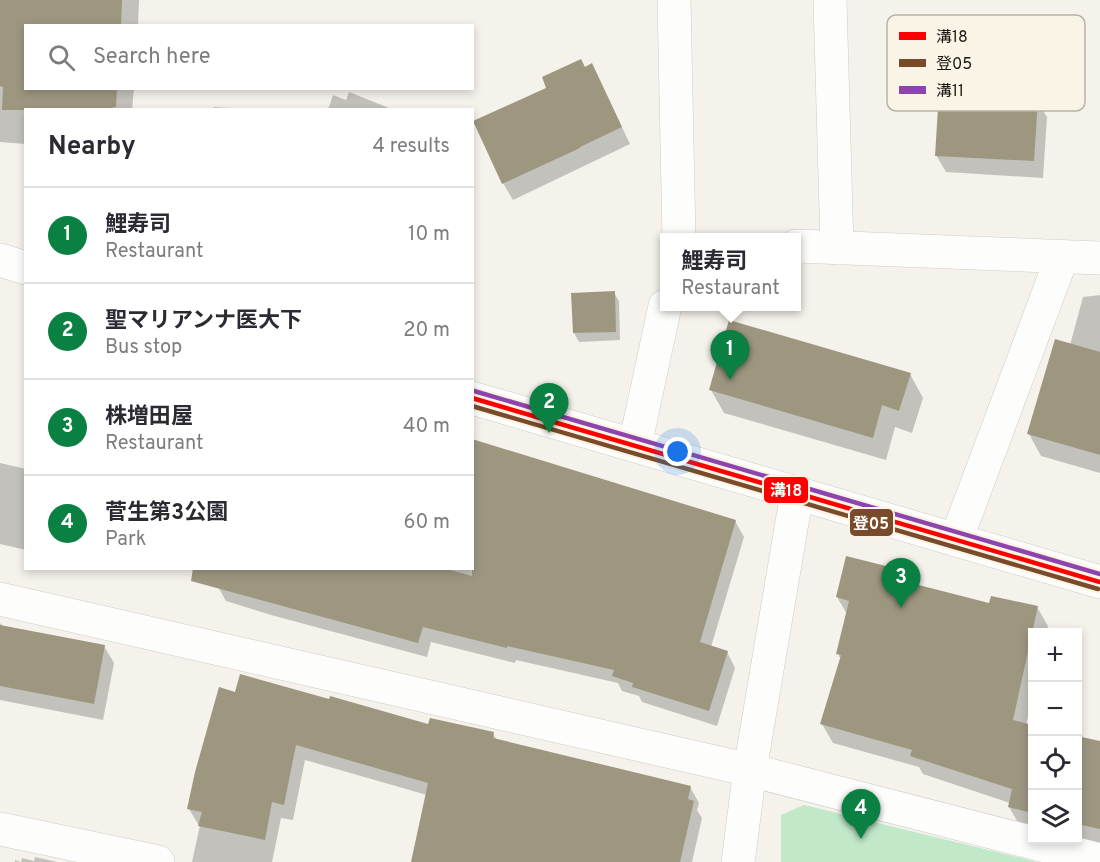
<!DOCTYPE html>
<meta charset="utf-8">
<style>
body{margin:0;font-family:Overpass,"Noto Sans JP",sans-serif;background:#f7f7f7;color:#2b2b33}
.controls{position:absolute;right:18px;bottom:18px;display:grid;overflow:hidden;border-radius:0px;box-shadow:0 3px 9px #0003}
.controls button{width:54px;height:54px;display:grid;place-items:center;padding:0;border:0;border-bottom:2px solid #e1e1e2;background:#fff;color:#2b2b33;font:30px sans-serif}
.you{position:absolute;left:678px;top:452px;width:21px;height:21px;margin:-15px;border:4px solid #fff;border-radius:50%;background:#1a73e8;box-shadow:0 0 0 9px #1a73e833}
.badge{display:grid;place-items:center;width:39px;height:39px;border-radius:50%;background:#0b8043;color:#fff;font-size:20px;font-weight:700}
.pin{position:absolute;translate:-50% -50px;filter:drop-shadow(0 2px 3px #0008)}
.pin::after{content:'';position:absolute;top:32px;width:21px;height:18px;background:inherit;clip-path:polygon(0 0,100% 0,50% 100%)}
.popup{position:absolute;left:660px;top:233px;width:141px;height:78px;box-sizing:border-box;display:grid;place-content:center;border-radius:0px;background:#fff;filter:drop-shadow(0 2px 4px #0005);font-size:20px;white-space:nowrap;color:#7c7c81}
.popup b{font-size:22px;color:#2b2b33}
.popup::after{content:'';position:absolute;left:50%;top:100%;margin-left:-12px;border:12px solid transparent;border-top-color:#fff}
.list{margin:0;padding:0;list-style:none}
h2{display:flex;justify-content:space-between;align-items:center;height:78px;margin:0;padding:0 24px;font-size:26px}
h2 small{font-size:20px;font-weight:400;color:#7c7c81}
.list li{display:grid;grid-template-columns:39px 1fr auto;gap:18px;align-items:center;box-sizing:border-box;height:96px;padding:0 24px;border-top:2px solid #e1e1e2}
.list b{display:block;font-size:22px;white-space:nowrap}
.list p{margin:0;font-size:20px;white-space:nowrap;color:#7c7c81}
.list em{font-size:20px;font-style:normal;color:#7c7c81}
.icon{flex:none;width:33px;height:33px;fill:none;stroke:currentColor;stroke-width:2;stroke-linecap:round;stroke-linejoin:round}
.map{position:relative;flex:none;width:1100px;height:862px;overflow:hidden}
.search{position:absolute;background:#fff;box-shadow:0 3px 9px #0003;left:24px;top:24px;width:450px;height:66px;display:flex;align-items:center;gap:15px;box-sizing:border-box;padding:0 21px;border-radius:0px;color:#7c7c81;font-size:22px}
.panel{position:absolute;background:#fff;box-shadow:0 3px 9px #0003;left:24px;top:108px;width:450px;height:462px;border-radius:0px}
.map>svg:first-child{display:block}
</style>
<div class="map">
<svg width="1100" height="862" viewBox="0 0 1100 862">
<rect width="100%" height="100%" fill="#f4f2ea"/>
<polygon fill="#c1e8c8" points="804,805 1037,862 781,862 781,815"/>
<g fill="#0003">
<polygon points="0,0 139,0 138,26 26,26 26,88 134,88 132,110 26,110 26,144 0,142"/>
<polygon points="592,65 630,144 513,200 503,183 548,89"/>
<polygon points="349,92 394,110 328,110 333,95 346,100"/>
<polygon points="1022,99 1037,101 1047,117 1043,178 946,172 936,155"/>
<polygon points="214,107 257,110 213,110"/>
<polygon points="614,293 619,301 620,340 579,342 574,333 573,294"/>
<polygon points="1100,295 1100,473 1041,456 1029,434 1070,345 1083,297"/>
<polygon points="910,374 923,398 912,433 895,427 886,460 724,413 711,390"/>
<polygon points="0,463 26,469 26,550 0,544"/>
<polygon points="735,521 744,537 711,647 727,652 735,668 717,726 642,702 639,696 622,691 618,683 516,660 515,663 431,642 427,657 271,615 226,601 217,585 222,568 472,568"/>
<polygon points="901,572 908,584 990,605 1037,607 1048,626 1047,632 1032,632 1032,697 1026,725 1032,726 1032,829 1020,826 1009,807 1010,803 923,774 919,767 833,743 822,724 841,660 838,654 847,614 837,597"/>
<polygon points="0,623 4,627 104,646 114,663 103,720 0,700 0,702"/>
<polygon points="236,694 429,726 493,734 497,740 690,787 699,803 697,810 702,818 692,862 412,862 427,795 305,760 293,820 281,818 272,862 192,862 200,825 198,824 189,809"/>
<polygon points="1078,737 1100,743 1100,845 1077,840"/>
<polygon points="35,857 57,862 15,862 15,860 21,862 22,858 34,861"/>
</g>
<g fill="#9d9780">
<polygon points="0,0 122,0 121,26 26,26 26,88 117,88 116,107 113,107 113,110 2,110 3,87 0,86"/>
<polygon points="581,59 585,67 592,63 622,127 580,147 580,148 502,184 473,121 546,88 542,77"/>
<polygon points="939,92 1022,96 1022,98 1038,99 1034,161 935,156"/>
<polygon points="615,291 616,332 573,333 571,293"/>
<polygon points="729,320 911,373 899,411 882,405 873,438 709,390"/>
<polygon points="1055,339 1100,352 1100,455 1027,434"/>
<polygon points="472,439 736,520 700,642 728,651 709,711 632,687 633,683 612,676 614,670 507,646 507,648 423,627 418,643 191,581 193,568 443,568 472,576"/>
<polygon points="846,556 902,570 899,580 989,603 991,596 1038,606 1013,720 1032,725 1032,813 1008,807 1012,789 910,756 912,750 820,724 841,655 836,654 849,601 836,597"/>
<polygon points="0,625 105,645 94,704 0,686"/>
<polygon points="240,674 329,699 330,696 428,724 430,718 494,732 493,738 691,786 688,799 694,801 680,862 411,862 428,783 296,745 284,805 272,802 265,840 198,826 202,812 187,809 195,772 219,687 235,692"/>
<polygon points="1077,736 1100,741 1100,829 1077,824"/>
</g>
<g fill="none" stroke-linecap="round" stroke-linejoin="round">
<g stroke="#ceccc7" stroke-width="34">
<g id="minor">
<polyline points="674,0 679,238"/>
<polyline points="830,0 837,248"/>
<polyline points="796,246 1100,258"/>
<polyline points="0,260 26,268"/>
<polyline points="472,398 1100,582"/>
<polyline points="635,445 665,306"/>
<polyline points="956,540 1062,257"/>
<polyline points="0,599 750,770 1100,860"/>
<polyline points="0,829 158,862"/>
<polyline points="738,862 750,770 797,493"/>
</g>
</g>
<use href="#minor" stroke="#fdfdfc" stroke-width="33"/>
<g stroke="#f9f4e5" stroke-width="9">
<polyline id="bus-1" points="472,398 1100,582"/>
</g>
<g stroke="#f9f4e5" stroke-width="9">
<polyline id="bus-2" points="472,406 1098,589"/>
</g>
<g stroke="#f9f4e5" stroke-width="9">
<polyline id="bus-3" points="474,391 1100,574"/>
</g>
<use href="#bus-1" stroke="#f00" stroke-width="4.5"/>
<use href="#bus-2" stroke="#7a4b2a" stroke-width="4.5"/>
<use href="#bus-3" stroke="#8e44ad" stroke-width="4.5"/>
</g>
<rect x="887" y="15" width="198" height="96" rx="9" fill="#f9f4e5" stroke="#b6b2a6" stroke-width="1.5"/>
<rect x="899" y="32" width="27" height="8" fill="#f00"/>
<rect x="899" y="59" width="27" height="8" fill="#7a4b2a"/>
<rect x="899" y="86" width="27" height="8" fill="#8e44ad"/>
<g font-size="16" fill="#1a1813">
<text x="936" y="42">溝18</text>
<text x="936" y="69">登05</text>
<text x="936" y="96">溝11</text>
</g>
<g stroke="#f9f4e5" stroke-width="2">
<rect x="763" y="476" width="46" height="28" rx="6" fill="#f00"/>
<rect x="849" y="508" width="45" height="29" rx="6" fill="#7a4b2a"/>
</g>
<g font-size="16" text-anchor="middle" font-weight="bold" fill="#fff">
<text x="786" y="496">溝18</text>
<text x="871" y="529">登05</text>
</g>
</svg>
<div class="controls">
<button>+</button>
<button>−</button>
<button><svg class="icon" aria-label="locate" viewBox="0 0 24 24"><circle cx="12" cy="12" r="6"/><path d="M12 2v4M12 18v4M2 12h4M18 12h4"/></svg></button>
<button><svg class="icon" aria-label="layers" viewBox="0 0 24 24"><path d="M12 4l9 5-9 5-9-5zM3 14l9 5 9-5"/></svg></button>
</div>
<div class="you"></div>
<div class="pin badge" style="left:730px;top:380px">1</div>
<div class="popup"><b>鯉寿司</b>Restaurant</div>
<div class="pin badge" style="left:549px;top:433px">2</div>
<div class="pin badge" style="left:901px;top:608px">3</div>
<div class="pin badge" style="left:861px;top:839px">4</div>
<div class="search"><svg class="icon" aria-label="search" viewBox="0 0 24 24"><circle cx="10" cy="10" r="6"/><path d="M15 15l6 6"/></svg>Search here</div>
<section class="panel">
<h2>Nearby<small>4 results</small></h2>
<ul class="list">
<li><span class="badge">1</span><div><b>鯉寿司</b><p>Restaurant</p></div><em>10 m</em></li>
<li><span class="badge">2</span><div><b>聖マリアンナ医大下</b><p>Bus stop</p></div><em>20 m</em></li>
<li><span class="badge">3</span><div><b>株増田屋</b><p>Restaurant</p></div><em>40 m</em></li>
<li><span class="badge">4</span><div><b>菅生第3公園</b><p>Park</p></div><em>60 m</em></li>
</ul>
</section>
</div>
